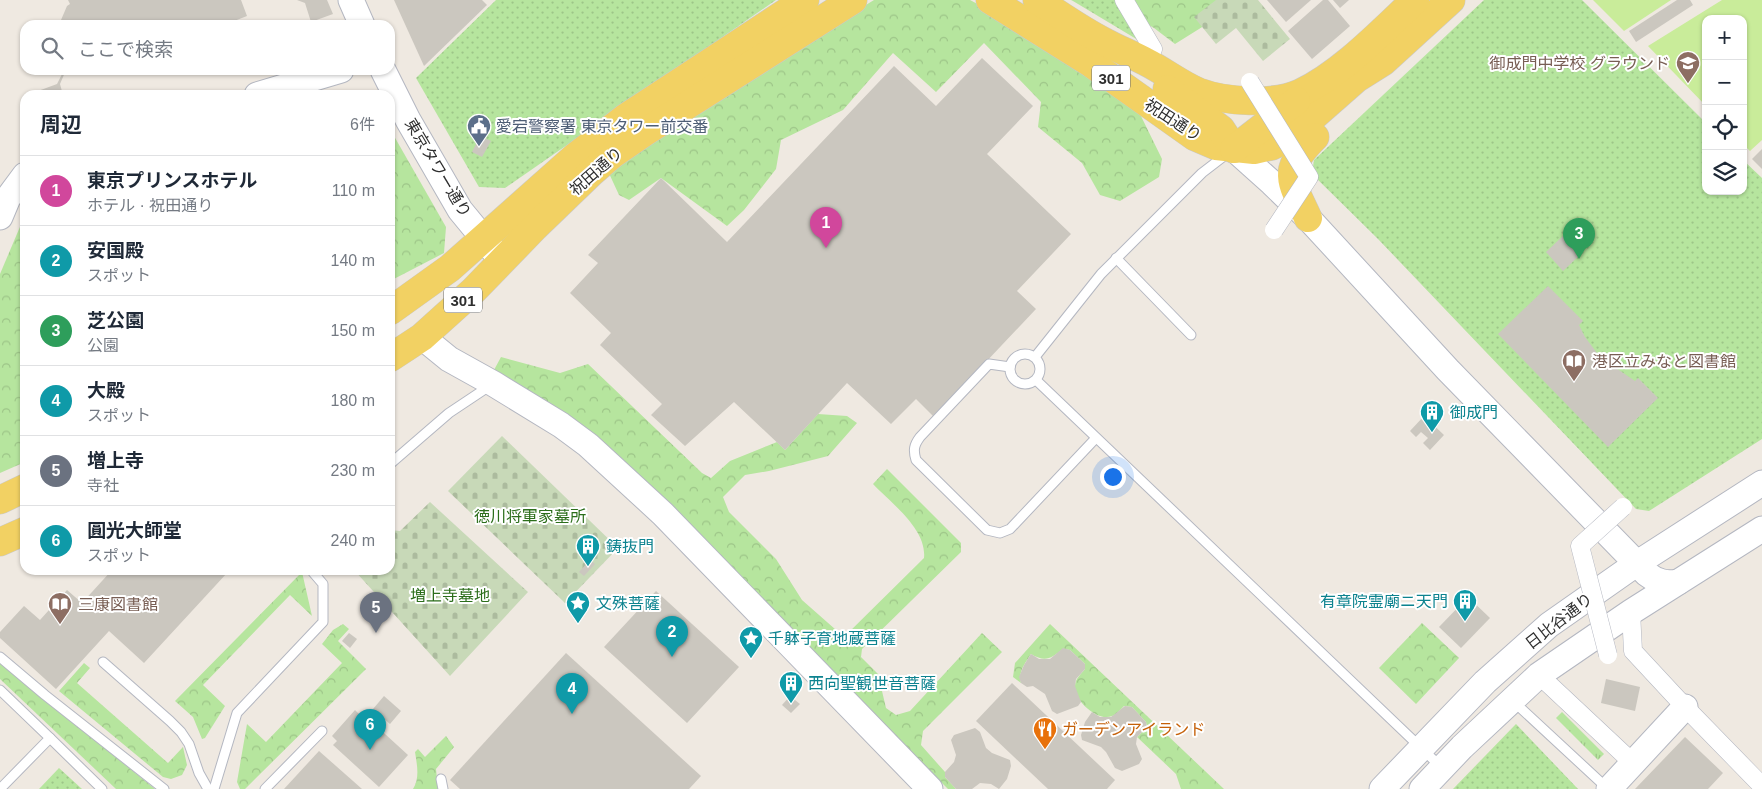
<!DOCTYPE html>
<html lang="ja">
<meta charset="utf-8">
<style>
body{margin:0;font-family:Helvetica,"Noto Sans JP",sans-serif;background:#f2f2f3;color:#1f2937}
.controls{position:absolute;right:15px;top:15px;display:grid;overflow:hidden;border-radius:10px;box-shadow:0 1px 4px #0004}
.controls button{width:45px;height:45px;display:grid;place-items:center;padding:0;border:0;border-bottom:1px solid #e0e1e3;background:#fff;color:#1f2937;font:25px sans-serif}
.you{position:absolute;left:1112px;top:476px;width:18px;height:18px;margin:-12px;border:4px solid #fff;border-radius:50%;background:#1a73e8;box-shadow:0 0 0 8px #1a73e833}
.badge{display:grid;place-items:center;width:32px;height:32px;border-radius:50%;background:#7c3aed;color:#fff;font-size:16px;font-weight:700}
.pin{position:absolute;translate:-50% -41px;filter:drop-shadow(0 1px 2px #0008)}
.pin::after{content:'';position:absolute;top:26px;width:18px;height:15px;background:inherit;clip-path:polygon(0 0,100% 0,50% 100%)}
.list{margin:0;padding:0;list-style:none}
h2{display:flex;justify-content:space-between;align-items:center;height:65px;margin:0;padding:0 20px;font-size:21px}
h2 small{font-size:16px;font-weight:400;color:#747a83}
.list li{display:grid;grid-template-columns:32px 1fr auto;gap:15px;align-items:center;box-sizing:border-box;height:70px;padding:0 20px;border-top:1px solid #e0e1e3}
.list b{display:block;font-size:19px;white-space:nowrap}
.list p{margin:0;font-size:16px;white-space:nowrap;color:#747a83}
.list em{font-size:16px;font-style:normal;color:#747a83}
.icon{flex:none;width:28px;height:28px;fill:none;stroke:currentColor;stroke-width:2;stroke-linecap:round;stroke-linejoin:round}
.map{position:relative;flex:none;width:1762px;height:789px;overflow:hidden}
.search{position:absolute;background:#fff;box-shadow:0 1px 4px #0004;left:20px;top:20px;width:375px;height:55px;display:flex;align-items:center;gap:12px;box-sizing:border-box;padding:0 18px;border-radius:15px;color:#747a83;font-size:19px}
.panel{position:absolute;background:#fff;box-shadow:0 1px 4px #0004;left:20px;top:90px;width:375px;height:485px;border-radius:15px}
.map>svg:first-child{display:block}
</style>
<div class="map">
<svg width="1762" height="789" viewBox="0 0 1762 789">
<defs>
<pattern id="grass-tufts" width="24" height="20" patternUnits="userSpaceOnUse" patternTransform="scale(1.25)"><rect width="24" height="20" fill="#b6e59e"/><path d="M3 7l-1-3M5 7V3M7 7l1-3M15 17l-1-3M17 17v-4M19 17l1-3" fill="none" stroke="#9dc588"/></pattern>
<pattern id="forest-crowns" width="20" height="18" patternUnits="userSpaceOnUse" patternTransform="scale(1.25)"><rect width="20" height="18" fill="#b6e59e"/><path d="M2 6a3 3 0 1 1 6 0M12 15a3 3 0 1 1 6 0" fill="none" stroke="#9dc588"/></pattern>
<pattern id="cemetery-stones" width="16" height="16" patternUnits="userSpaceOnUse" patternTransform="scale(1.25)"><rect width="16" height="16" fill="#c8d9b8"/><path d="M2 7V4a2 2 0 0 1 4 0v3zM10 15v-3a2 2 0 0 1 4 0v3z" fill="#acbb9e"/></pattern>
<pattern id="park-dots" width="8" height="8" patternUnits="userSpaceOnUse" patternTransform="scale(1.25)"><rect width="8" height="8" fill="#b6e59e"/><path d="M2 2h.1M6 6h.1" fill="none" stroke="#9dc588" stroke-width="1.8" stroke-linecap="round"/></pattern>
</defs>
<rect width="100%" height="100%" fill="#efe9e1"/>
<polygon fill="url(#grass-tufts)" points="1562,712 1604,754 1598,760 1556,718"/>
<g fill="url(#forest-crowns)">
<polygon points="874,0 970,0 987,9 1139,112 1162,159 1159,177 1120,201 1100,195 1082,163 1038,127 1041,102 984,43 936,92 893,53 843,110 781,140 776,169 744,210 727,226 661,178 629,200 619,195 607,169 633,148"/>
<polygon points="1105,0 1226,0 1223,14 1175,44 1154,28"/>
<polygon points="390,129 446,227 444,253 390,281"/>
<polygon points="25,215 25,462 0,473 0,274"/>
<path d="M 501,357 L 560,373 L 588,364 L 702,473 L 711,478 L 730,461 L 777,442 L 785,450 L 818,414 L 847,416 L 857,423 L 828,456 L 769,471 L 745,475 L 723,497 L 729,512 L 776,559 L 802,600 L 844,637 L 924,558 C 927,529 891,503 873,484 L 887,469 L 961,543 L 961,552 L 862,649 L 861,657 L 878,674 L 886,708 L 896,715 L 910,711 L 982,633 L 1002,652 L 923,731 L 921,745 L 945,772 L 945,777 L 956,789 L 948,789 L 608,449 L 494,370 Z"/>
<polygon points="302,572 312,616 290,595 203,685 225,706 205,738 202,739 193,717 175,701"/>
<polygon points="1422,623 1459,658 1416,704 1379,668"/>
<polygon points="343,624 349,629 338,641 366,669 245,789 240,789 237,782 247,724 266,742 342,663 322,644 333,630"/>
<path d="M 1050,624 L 1224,789 L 1181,789 L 1176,774 L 1137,737 L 1147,727 L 1146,722 L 1132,707 L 1124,706 C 1121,709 1116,715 1112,716 C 1097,722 1074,700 1075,686 C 1075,679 1081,674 1085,669 L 1085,664 L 1070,650 L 1063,649 C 1051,658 1046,663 1031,654 C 1025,663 1018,672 1021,683 L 1013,677 L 1015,663 Z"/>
<polygon points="0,663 155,789 116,789 0,679"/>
<polygon points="84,663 90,668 77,683 168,763 183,747 187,765 182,775 171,779 163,777 59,691"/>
<path d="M 446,736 L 454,747 L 436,769 L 438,789 L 413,789 C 420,778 417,765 415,752 L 418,749 L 425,757 Z"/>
</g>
<g fill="url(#cemetery-stones)">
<polygon points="1216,0 1258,0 1290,39 1263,61 1236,28 1216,44 1194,17"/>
<polygon points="502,436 618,548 565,603 448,491"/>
<polygon points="430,502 528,592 450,676 354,570 390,570 390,530 400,531"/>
</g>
<g fill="url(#park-dots)">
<polygon points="496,0 776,0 505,188 479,187 416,78"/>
<polygon points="1071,0 1125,0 1153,49 1073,1"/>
<polygon points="1484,0 1582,0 1706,123 1706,191 1743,191 1743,160 1762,178 1762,439 1649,511 1636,509 1378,239 1312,174 1314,160"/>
<polygon points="1516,724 1578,789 1453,789"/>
<polygon points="59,768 82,789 39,789"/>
</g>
<g fill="#c9ec9a">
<polygon points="1593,0 1671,0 1624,31"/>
<polygon points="1722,0 1762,0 1762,140 1750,151 1743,144 1743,19 1706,19 1706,106 1648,46"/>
</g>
<g fill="#cbc7bf">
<polygon points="68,0 241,0 247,16 224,25 64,25 61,20 67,6 70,4"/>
<polygon points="297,0 327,0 333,14 311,22 305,3"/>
<polygon points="394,0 482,0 487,5 424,66"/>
<polygon points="1267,0 1311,0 1286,22"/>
<polygon points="1323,0 1328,0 1350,26 1312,59 1288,31"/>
<polygon points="1333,0 1349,0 1340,8"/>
<polygon points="1677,0 1690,0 1693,5 1636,42 1629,31"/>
<polygon points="982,58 1033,106 987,154 1071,234 1017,291 1036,309 934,417 916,399 891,424 847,383 785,450 734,402 685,446 651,415 662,404 600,345 611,333 570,293 598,263 588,255 661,178 727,242 894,66 936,106"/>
<polygon points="64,70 66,70 60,84 63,95 39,95 38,91 57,84"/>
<polygon points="480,136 491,141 482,157 472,152"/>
<polygon points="1762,149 1762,169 1752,159"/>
<polygon points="1564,235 1581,254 1563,271 1546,252"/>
<polygon points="1548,286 1583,321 1579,325 1585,337 1600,357 1635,381 1638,378 1658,398 1608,447 1498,334"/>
<polygon points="1424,416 1444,435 1430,450 1423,443 1428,438 1421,432 1416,437 1410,431"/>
<polygon points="590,560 595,564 584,576 579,572"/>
<polygon points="112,570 224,570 227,573 144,663 109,631 56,689 0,638 0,632 24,606 40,620 67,590 82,603"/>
<polygon points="656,591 739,667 687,723 604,647"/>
<polygon points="1468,597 1490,618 1461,648 1439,627"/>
<polygon points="349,633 357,639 350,648 342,641"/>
<polygon points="1063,648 1070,650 1085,664 1085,669 1076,679 1075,686 1081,702 1078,706 1057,714 1052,711 1045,694 1033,686 1027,687 1021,683 1019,677 1024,665 1031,654 1039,659 1050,659"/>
<polygon points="566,653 701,776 689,789 460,789 450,780"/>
<polygon points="1606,679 1640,687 1635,711 1601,703"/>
<polygon points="1012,683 1115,780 1107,789 1048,789 976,721"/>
<polygon points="384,696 401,711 390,724 373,709"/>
<polygon points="790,696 800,704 791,713 782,705"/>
<polygon points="1125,706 1132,707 1146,722 1147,727 1137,737 1136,744 1142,759 1139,764 1122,771 1115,768 1106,752 1101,747 1082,740 1081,735 1085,722 1092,712 1100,717 1111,717"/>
<polygon points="355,710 360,715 362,713 408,755 379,787 333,745 337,741 332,736"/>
<polygon points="975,728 980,732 986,748 992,753 1010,760 1011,766 1007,779 999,789 991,784 980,783 972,789 956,789 945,777 945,772 954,762 956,755 951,740 954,735"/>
<polygon points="1685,737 1723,773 1708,789 1635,789"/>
<polygon points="319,751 353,781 362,789 284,789"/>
</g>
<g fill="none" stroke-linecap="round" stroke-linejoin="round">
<g stroke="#b4b7c1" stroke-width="11">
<g id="lane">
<polyline points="1116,258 1191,335"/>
<circle cx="1025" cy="369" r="15"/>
<polyline points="1035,357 1101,274 1202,173 1228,153"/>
<path d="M 1010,367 L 989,364 L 920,437 C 914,445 913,450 916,460 L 987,530 L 1000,533 L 1010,529 L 1095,439"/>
<polyline points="1036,380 1440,766"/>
<polyline points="390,464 449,413 491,385"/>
<polyline points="0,657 45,695 164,789"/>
<polyline points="103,662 170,721 181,732 189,744 199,773 208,789"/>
<polyline points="0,690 50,738 0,789"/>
<polyline points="1513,701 1608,789"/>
<polyline points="50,738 102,789"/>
<polyline points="441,779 443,789"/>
<polyline points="214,789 237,713 323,622 323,584 311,570"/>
<polyline points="265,789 322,731"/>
</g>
</g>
<g stroke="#b4b7c1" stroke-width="19">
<g id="street">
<polyline points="1124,0 1153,49 1147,62"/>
<polyline points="1631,612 1633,651 1685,707 1762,786"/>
<polyline points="1539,675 1633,763"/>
</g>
</g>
<g stroke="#b4b7c1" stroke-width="27">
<g id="secondary">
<polyline points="351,0 362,25"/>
<polyline points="383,70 408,120 460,210 502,261"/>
<polyline points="257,95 341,70"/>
<path d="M 1234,149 L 1272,183 L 1308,218 L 1448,370 L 1647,574 C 1657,582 1666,584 1678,582"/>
<polyline points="0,217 8,198 25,175"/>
<polyline points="422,337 449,359 494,384 561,425 588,445 663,514 930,789"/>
<polyline points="1382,789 1485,682 1549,625 1636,564 1762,483"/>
<polyline points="1422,789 1462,747 1539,675 1631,612 1762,529"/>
<polyline points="1609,789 1685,707"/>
</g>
</g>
<g stroke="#c9c9c9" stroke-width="29">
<g id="primary">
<polyline points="990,0 1092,64 1195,137 1216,146 1254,150 1272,146 1290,137 1356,79 1383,62 1451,0"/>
<path d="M 1037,0 C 1059,14 1081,30 1105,42 C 1118,49 1133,55 1146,62 C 1164,71 1180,84 1199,92 C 1226,102 1273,105 1300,93 C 1341,74 1382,31 1415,0"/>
<polyline points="1167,89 1221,129 1234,149"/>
<polyline points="1234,149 1296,101"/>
<path d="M 1308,218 C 1290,179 1281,171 1315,137"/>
<polyline points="390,311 450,268 576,156 625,118 805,0"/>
<polyline points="390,358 422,337 473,291 535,227 591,173 613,154 645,132 853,0"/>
<polyline points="0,500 25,488"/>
<polyline points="0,542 25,531"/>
</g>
</g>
<use href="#lane" stroke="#fff" stroke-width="9"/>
<use href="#street" stroke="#fff" stroke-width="18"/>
<use href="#secondary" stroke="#fff" stroke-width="25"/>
<use href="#primary" stroke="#f2d163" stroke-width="28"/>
<g stroke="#b4b7c1" stroke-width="19" stroke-linecap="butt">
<g id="street-bridge">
<polyline points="1250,82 1309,177 1274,230"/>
<polyline points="1608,655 1580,546 1623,507"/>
</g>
</g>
<use href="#street-bridge" stroke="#fff" stroke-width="18"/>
</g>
<defs>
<g id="school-pin" transform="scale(1.25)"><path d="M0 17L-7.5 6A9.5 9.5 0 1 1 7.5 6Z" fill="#8d6e63" stroke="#fff"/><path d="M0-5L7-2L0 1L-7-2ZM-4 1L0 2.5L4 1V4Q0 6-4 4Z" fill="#fff"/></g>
<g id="civic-pin" transform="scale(1.25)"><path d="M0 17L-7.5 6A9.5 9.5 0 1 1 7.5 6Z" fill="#5c6f8a" stroke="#fff"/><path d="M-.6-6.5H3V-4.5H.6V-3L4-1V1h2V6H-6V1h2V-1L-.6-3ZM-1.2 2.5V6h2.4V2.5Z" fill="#fff"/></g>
<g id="library-pin" transform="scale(1.25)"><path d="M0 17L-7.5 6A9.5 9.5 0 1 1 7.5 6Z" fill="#8d6e63" stroke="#fff"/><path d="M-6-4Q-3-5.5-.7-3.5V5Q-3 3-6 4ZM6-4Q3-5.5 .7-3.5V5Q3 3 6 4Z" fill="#fff"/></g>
<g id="building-pin" transform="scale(1.25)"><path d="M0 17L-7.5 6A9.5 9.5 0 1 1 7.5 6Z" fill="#0f9aa8" stroke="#fff"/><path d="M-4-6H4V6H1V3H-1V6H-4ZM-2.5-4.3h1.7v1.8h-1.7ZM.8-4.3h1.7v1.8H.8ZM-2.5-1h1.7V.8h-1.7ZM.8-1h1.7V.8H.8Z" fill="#fff"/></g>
<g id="sight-pin" transform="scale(1.25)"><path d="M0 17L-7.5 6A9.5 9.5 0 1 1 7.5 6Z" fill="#0f9aa8" stroke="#fff"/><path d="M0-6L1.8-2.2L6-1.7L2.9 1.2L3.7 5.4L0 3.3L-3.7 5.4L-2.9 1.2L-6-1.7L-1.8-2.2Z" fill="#fff"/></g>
<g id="restaurant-pin" transform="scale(1.25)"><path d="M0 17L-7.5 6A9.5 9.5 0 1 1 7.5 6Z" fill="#e8710a" stroke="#fff"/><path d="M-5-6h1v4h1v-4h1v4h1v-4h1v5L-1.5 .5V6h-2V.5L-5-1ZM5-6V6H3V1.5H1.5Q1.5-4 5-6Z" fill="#fff"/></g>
</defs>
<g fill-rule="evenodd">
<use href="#school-pin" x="1688" y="63"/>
<use href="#civic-pin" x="479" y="126"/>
<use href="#library-pin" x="1574" y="361"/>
<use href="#building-pin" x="1432" y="412"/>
<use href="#building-pin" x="588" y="546"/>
<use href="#building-pin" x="1465" y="601"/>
<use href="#sight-pin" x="578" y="603"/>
<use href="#library-pin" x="60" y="604"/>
<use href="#sight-pin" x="751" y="638"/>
<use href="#building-pin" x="791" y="683"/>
<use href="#restaurant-pin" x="1045" y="729"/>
</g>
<g text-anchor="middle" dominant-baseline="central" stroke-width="4" stroke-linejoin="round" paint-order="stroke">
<g fill="#fff" stroke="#6d6d6d" stroke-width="1">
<rect x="1092" y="65.5" width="38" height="25" rx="4"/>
<rect x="444" y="287.5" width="38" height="25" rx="4"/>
</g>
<g font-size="15" font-weight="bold" fill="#2e2e2e">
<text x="1111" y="78">301</text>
<text x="463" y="300">301</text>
</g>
<g font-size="16" fill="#785e54" stroke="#fff" text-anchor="start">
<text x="1670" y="63" text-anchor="end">御成門中学校 グラウンド</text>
<text x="1592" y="361">港区立みなと図書館</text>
<text x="78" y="604">三康図書館</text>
</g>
<g font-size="16" fill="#2e2e2e" stroke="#fff">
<text transform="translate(1173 120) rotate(33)">祝田通り</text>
<text transform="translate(438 168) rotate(59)">東京タワー通り</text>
<text transform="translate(596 171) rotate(-41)">祝田通り</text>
<text transform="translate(1559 621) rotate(-38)">日比谷通り</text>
</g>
<g font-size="16" fill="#4e5e75" stroke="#fff" text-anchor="start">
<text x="496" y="126">愛宕警察署 東京タワー前交番</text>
</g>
<g font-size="16" fill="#0d838f" stroke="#fff" text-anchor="start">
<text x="1450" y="412">御成門</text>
<text x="606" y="546">鋳抜門</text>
<text x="1448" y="601" text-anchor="end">有章院霊廟ニ天門</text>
<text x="596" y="603">文殊菩薩</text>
<text x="768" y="638">千躰子育地蔵菩薩</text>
<text x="808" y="683">西向聖観世音菩薩</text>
</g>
<g font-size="16" fill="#2c6e1b" stroke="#fff">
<text x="530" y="516">徳川将軍家墓所</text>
<text x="450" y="595">増上寺墓地</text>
</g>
<g font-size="16" fill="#c56008" stroke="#fff" text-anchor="start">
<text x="1062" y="729">ガーデンアイランド</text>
</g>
</g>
</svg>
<div class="controls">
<button>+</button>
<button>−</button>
<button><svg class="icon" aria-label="locate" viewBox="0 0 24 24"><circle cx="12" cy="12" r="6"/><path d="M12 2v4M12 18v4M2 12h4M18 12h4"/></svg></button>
<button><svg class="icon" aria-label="layers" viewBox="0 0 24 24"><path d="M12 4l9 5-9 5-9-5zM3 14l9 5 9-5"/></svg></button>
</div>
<div class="you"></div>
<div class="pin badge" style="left:826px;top:248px;background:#d1479c">1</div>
<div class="pin badge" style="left:672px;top:657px;background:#0f9aa8">2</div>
<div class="pin badge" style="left:1579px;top:259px;background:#2e9e5b">3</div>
<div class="pin badge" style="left:572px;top:714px;background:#0f9aa8">4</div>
<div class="pin badge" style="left:376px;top:633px;background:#6b7280">5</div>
<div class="pin badge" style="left:370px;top:750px;background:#0f9aa8">6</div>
<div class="search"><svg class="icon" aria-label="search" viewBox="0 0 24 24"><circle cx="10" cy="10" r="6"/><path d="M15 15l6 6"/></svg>ここで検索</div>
<section class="panel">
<h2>周辺<small>6件</small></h2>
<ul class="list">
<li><span class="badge" style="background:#d1479c">1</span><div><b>東京プリンスホテル</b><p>ホテル · 祝田通り</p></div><em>110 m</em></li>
<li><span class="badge" style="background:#0f9aa8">2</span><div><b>安国殿</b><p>スポット</p></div><em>140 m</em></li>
<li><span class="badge" style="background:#2e9e5b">3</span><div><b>芝公園</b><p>公園</p></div><em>150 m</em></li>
<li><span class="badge" style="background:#0f9aa8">4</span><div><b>大殿</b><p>スポット</p></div><em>180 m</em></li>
<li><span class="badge" style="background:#6b7280">5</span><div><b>増上寺</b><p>寺社</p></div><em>230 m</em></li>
<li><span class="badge" style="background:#0f9aa8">6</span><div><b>圓光大師堂</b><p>スポット</p></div><em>240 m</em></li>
</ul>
</section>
</div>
